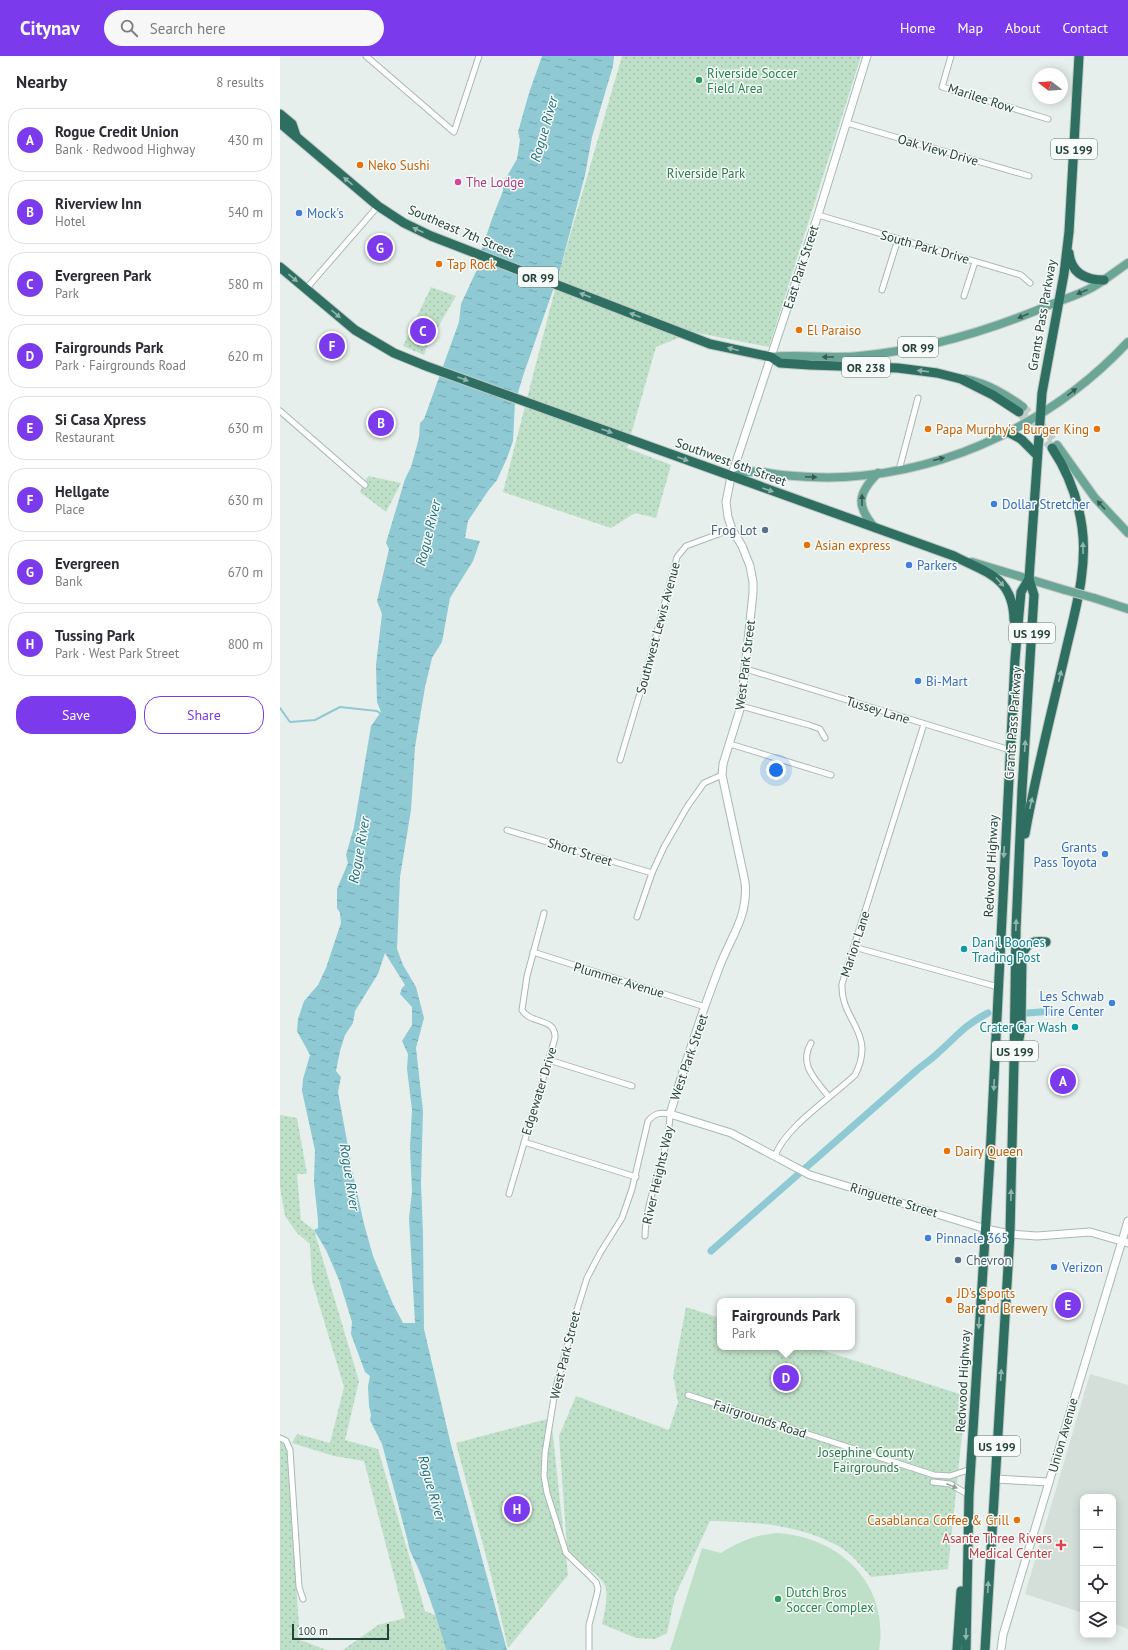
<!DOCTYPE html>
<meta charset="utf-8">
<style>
body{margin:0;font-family:"PT Sans",sans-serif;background:#f7f7f7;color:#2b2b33}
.controls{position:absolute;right:12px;bottom:12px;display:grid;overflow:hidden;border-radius:8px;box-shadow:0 2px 10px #0003}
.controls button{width:36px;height:36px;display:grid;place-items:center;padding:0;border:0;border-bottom:1px solid #e1e1e2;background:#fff;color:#2b2b33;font:20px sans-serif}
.compass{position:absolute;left:752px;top:12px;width:36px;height:36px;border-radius:50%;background:#fff;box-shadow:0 2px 10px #0003;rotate:287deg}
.scale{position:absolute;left:12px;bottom:10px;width:97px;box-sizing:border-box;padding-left:4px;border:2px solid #24423a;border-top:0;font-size:11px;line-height:14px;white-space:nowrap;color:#24423a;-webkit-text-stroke:3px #f7fbf9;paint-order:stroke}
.you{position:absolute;left:496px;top:714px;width:14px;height:14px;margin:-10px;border:3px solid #fff;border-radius:50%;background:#1a73e8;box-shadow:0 0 0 6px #1a73e833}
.badge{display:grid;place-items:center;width:26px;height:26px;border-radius:50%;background:#7c3aed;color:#fff;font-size:13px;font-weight:700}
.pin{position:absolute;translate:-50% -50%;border:2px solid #fff;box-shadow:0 1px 4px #0006}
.popup{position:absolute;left:437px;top:1242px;width:138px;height:52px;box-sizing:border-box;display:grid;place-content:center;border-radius:8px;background:#fff;filter:drop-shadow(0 1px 3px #0005);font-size:13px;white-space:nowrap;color:#7c7c81}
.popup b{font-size:15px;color:#2b2b33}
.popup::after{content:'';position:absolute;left:50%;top:100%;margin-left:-8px;border:8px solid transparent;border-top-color:#fff}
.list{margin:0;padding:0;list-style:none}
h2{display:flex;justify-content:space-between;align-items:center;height:52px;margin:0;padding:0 16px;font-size:17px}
h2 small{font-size:13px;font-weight:400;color:#7c7c81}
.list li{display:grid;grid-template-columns:26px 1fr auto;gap:12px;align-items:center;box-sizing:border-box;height:64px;margin:0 8px 8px;padding:0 8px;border:1px solid #e1e1e2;border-radius:16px}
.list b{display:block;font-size:15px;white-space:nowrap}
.list p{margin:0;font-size:13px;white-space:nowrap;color:#7c7c81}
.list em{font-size:13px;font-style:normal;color:#7c7c81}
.actions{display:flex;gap:8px;padding:12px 16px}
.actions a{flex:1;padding:9px 0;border:1px solid #7c3aed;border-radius:16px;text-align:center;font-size:14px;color:#7c3aed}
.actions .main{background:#7c3aed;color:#fff}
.icon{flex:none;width:22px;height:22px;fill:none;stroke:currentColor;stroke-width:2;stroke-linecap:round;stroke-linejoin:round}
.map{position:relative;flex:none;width:848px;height:1594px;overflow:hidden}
header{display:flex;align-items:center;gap:24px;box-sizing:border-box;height:56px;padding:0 20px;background:#7c3aed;color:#fff}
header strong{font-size:19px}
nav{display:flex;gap:22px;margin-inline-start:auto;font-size:14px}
.search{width:280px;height:36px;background:#f7f7f7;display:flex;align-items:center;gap:10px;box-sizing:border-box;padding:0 14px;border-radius:22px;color:#7c7c81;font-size:15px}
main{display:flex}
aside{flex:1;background:#fff}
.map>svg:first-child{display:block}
</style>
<header>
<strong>Citynav</strong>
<div class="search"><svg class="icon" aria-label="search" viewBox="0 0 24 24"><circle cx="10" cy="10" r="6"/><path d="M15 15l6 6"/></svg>Search here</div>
<nav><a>Home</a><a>Map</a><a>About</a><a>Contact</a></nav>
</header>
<main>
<aside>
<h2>Nearby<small>8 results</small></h2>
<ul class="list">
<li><span class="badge">A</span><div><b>Rogue Credit Union</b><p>Bank · Redwood Highway</p></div><em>430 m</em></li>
<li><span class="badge">B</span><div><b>Riverview Inn</b><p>Hotel</p></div><em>540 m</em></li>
<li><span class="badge">C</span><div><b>Evergreen Park</b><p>Park</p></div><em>580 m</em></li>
<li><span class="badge">D</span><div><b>Fairgrounds Park</b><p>Park · Fairgrounds Road</p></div><em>620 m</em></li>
<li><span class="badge">E</span><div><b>Si Casa Xpress</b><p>Restaurant</p></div><em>630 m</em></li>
<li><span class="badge">F</span><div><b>Hellgate</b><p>Place</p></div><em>630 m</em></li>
<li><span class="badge">G</span><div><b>Evergreen</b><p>Bank</p></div><em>670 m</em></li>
<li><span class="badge">H</span><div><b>Tussing Park</b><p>Park · West Park Street</p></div><em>800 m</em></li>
</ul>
<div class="actions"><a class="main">Save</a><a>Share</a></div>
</aside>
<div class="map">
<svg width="848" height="1594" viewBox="0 0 848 1594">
<defs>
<pattern id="park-dots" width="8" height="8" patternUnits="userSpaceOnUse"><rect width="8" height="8" fill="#bfe0c8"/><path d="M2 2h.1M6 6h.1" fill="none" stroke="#a4c1ad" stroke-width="1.8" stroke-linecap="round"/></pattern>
<pattern id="water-ripples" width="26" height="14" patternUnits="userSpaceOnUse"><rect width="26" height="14" fill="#8ec9d4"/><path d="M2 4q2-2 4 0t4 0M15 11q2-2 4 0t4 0" fill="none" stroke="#74a5ad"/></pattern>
</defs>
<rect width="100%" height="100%" fill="#e6efeb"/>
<polygon fill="#d4dfda" points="810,1318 848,1329 848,1573 833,1567 833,1441 803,1441 803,1557 745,1538"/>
<path fill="#bfe0c8" d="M 496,1477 C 559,1480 610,1528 599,1594 L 390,1594 L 422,1492 L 441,1497 C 458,1486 475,1479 496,1477 Z"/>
<g fill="url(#park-dots)">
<polygon points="342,0 581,0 489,291 413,276 376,291 347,392 391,409 376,462 355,457 331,472 223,436 280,214"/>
<polygon points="151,231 176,240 147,290 144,299 123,290"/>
<polygon points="88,420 121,427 106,456 80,436"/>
<polygon points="0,1059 17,1062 27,1118 17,1118 21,1164 34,1174 79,1325 65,1384 98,1393 145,1555 157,1560 166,1594 63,1594 98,1569 125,1562 84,1405 54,1400 12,1387 17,1378 50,1387 64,1331 32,1225 30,1188 17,1177 5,1160 0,1131"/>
<path d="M 406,1251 L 440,1262 L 440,1291 L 532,1291 L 686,1340 L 668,1513 L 591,1521 C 583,1512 571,1497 560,1491 C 519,1468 476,1466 430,1465 L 395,1540 L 387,1577 L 375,1583 L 356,1582 L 322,1568 C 324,1558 328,1544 326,1533 C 323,1517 295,1509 287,1493 L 279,1380 L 296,1340 L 389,1374 L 398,1346 L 393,1320 Z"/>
<polygon points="271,1362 288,1519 228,1592 212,1523 176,1387"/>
<polygon points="0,1383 6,1385 20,1584 47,1594 0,1594"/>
</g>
<path fill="url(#water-ripples)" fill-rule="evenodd" d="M 262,0 L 334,0 L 333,10 L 312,81 L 305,119 L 280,214 L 244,317 L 235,346 L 233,385 L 227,402 L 217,424 L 208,435 L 188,465 L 185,482 L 200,485 L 193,505 L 170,542 L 162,586 L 152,602 L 145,631 L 135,691 L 131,754 L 120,821 L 117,893 L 123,909 L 136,931 L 144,962 L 136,992 L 143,1055 L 141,1127 L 143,1178 L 144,1273 L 171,1389 L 227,1594 L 166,1594 C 159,1567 149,1540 139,1514 C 135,1504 129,1496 128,1486 L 102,1388 L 90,1364 L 91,1359 L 89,1350 L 88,1330 L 90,1320 L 85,1316 L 71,1278 L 72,1266 L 59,1224 L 46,1194 L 34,1174 L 38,1172 L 38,1164 L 34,1126 L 35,1094 L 22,1035 L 23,1023 L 30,999 L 17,975 L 18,963 L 24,945 L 38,929 L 46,912 L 61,867 L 60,857 L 57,852 L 57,833 L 68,807 L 66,799 L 74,771 L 91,670 L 101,656 L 97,646 L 96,609 L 102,558 L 97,545 L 109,493 L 106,487 L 125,423 L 131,411 L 139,382 L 140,367 L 144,363 L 179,266 L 181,248 L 199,209 L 199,201 L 213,160 L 223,135 L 223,127 L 237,103 L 240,84 L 238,76 L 249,37 ZM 105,897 L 125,929 L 122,932 L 120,938 L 132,951 L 132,969 L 122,985 L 128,998 L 127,1013 L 132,1054 L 130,1091 L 132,1136 L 129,1162 L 135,1267 L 123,1267 L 113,1248 L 93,1200 L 84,1168 L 74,1123 L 58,1036 L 61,1021 L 56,1015 L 60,995 L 65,979 L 73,967 L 75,955 L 98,918 Z"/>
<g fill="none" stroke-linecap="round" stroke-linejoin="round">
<polyline stroke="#8ec9d4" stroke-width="2" points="0,652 10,666 35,664 60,651 97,655 101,658"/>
<g stroke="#8ec9d4" stroke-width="7">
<polyline points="748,957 772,955"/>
<path d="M 431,1195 L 637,1014 C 644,1008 652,1003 659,996 C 677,980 686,968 708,957"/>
</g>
<polyline stroke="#bfccc8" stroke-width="8" stroke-dasharray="8 4" stroke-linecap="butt" points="743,351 761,368 777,389"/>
<polyline stroke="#bfccc8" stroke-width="9" stroke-dasharray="9 4.5" stroke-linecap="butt" points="739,356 756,372 772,392"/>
<g stroke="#a8b8b2" stroke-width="7">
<g id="street">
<polyline points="86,0 174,76 199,0"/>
<polyline points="671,0 662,31 768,63"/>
<polyline points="567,67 749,120"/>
<polyline points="538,159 741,219 750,227"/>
<polyline points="26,233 98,150"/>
<polyline points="602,234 618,183"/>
<polyline points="684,240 695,206"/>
<polyline points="0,355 85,429"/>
<polyline points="619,414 638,342"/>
<polyline points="466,613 730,694"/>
<polyline points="461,650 529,669 540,673 545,682"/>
<polyline points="450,688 551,719"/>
<polyline points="340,704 366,617 397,501 406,490 452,473"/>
<polyline points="227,774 372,817"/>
<polyline points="357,861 372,817 384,791 407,751 424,727 442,719"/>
<polyline points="574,891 718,931"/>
<polyline points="253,896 425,951"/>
<path d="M 531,987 C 518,1009 536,1024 549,1041"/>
<polyline points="269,1004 352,1030"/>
<polyline points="244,1086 356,1121"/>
<path d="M 495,1100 C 505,1071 552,1041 575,1019 C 597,976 560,965 562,928 L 644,668"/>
<path d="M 229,1138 L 275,982 C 276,961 251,969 242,954 L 247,920 L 264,857"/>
<polyline points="408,1339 654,1419 670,1420 691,1413"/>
<polyline points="0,1382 6,1385 10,1394 19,1531 23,1543"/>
<polyline points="653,1426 670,1428 689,1439"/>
<path d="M 309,1594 L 309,1569 L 317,1538 L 318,1532 L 316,1526 L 286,1497 L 267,1437 L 264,1420 L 265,1397 L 275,1335 L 296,1257 L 307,1222 L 320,1197 L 342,1162 L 352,1133 L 368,1065 C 375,1057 380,1056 390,1058 C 389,1100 366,1138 365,1180"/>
</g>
</g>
<g stroke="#a4bbb3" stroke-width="9">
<g id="secondary">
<path d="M 587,0 L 538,159 L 451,421 L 446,446 L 448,461 L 452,473 L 462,490 L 470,510 L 473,526 L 473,537 L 461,650 L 443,708 L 442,719 L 465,826 C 469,860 450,882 439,912 C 421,959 404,1010 390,1058 L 451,1077 L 530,1119 L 706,1173 L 730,1178 L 757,1180 L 810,1176 L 848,1187"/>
<polyline points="715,1423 769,1426"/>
<polyline points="721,1594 723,1579 738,1529 848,1165"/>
</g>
</g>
<g stroke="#c2cac8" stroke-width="10">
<g id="primary">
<path d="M 491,301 C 520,298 549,303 579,300 C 644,294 705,276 765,251 C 781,244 799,239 813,231 C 825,224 836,215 848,207"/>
<path d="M 685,323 C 708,328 725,338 743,351"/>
<polyline points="777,389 815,442 848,477"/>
<path d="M 451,421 C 457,419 463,417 468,416 C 478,414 491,418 502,419 C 523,421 544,422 565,421 C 673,415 775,364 848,286"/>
<path d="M 595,472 C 576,450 577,438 598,417"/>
<polyline points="692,506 785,534"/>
<polyline points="814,542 848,553"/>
</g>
</g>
<g stroke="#c2cac8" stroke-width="11">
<g id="highway">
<polyline points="0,58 12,68 16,80"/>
<polyline points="0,67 98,150 124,167 151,180 430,288 491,301 500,307 530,309 618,312 657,317 681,323 713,339 739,356"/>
<path d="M 789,197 C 791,217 805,224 824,224"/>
<path d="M 0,211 L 75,274 L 114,297 L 146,310 L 674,500 C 707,517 733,521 734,564"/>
<polyline points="728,376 741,383 757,399"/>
<path d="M 745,778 C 756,716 772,655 786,594 C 795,555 808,512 802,471 C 798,443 788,416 772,392"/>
<path d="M 739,983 L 741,971 L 742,899 C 747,887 753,884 766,886"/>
<polyline points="677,1594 681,1535"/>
<polyline points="686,1594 689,1439 710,1101 735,603 741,536 749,523"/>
<polyline points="705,1594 730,1178 734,1006 736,873 742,734 754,539 749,523 762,337 784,218 789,176 799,0"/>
</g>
</g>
<use href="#street" stroke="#fff" stroke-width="5"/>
<use href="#secondary" stroke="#fff" stroke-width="7"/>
<use href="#primary" stroke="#6aa596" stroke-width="8"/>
<use href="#highway" stroke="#2f6f62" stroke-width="9"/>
<g stroke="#c2cac8" stroke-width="10" stroke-linecap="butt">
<polyline id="primary-bridge" points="785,534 814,542"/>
</g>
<use href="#primary-bridge" stroke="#6aa596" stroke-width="8"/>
</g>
<defs><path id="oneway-solid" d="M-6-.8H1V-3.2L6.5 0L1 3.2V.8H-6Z"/></defs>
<g fill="#93b5ae">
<use href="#oneway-solid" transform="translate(68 125) rotate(-140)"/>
<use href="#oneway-solid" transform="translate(138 174) rotate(-155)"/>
<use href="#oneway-solid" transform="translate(13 222) rotate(40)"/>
<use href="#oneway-solid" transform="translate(305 239) rotate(-159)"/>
<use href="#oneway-solid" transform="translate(56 258) rotate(40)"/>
<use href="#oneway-solid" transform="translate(355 259) rotate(-159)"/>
<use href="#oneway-solid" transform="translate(453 293) rotate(-165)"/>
<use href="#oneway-solid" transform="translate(643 315) rotate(-173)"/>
<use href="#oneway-solid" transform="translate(183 323) rotate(20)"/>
<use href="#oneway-solid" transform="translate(327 375) rotate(20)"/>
<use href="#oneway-solid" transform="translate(403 403) rotate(20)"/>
<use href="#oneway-solid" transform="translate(488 434) rotate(19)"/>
<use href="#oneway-solid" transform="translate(803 492) rotate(-91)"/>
<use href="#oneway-solid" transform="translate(720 526) rotate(48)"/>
<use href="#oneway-solid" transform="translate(780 620) rotate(-77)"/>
<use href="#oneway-solid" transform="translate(745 690) rotate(-86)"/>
<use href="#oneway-solid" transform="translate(751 747) rotate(-77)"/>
<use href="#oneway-solid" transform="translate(724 796) rotate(93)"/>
<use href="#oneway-solid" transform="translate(736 869) rotate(-88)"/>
<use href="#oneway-solid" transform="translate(714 1029) rotate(93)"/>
<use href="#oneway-solid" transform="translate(731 1139) rotate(-88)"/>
<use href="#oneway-solid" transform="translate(699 1267) rotate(93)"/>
<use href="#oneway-solid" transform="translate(721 1319) rotate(-86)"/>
<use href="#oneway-solid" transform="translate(708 1531) rotate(-87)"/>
<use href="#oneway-solid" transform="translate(686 1578) rotate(91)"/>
</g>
<g fill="#365b51">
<use href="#oneway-solid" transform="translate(802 236) rotate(158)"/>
<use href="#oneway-solid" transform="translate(743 260) rotate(158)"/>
<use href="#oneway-solid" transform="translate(548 301) rotate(-180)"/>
<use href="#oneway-solid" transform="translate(792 336) rotate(-37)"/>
<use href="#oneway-solid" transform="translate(659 403) rotate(-15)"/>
<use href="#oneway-solid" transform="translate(531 421) rotate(2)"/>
<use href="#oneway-solid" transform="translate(582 444) rotate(-90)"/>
<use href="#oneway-solid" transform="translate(821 449) rotate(-133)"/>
</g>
<use fill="#92a09c" href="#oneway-solid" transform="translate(672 1430) rotate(22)"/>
<g fill="#2e9e5b" stroke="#f7fbf9" stroke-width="1.5">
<circle cx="419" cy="24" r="4"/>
<circle cx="498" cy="1543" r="4"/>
</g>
<g fill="#e8710a" stroke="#f7fbf9" stroke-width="1.5">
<circle cx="80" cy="109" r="4"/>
<circle cx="159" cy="208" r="4"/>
<circle cx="519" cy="274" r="4"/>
<circle cx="648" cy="373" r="4"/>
<circle cx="817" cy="373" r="4"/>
<circle cx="527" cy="489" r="4"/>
<circle cx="667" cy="1095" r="4"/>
<circle cx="669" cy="1244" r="4"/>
<circle cx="737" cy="1464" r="4"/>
</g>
<circle fill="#d1479c" stroke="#f7fbf9" stroke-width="1.5" cx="178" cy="126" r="4"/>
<g fill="#3f7fe0" stroke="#f7fbf9" stroke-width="1.5">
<circle cx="19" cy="157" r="4"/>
<circle cx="714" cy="448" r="4"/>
<circle cx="629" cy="509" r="4"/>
<circle cx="638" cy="625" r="4"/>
<circle cx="825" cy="798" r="4"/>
<circle cx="832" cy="947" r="4"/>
<circle cx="648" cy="1182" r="4"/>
<circle cx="774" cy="1211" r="4"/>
</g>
<g fill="#5c6f8a" stroke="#f7fbf9" stroke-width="1.5">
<circle cx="485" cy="474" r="4"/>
<circle cx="678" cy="1204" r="4"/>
</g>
<g fill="#0f9aa8" stroke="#f7fbf9" stroke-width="1.5">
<circle cx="684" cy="893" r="4"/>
<circle cx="795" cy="971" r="4"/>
</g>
<path fill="#e0444e" stroke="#f7fbf9" stroke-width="1.5" d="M779 1483h4v4h4v4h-4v4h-4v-4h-4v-4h4z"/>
<g text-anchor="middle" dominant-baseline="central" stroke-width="3" stroke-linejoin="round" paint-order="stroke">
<g fill="#f7fbf9" stroke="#637a73" stroke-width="1">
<rect x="771" y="83" width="46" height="20" rx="3"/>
<rect x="238" y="211" width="40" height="20" rx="3"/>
<rect x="618" y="281" width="40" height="20" rx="3"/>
<rect x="562" y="301" width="48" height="20" rx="3"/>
<rect x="729" y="567" width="46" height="20" rx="3"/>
<rect x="712" y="985" width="46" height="20" rx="3"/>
<rect x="694" y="1380" width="46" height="20" rx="3"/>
</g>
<g font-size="12" font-weight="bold" fill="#24423a">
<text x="794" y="93">US 199</text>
<text x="258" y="221">OR 99</text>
<text x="638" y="291">OR 99</text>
<text x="586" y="311">OR 238</text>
<text x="752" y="577">US 199</text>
<text x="735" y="995">US 199</text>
<text x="717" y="1390">US 199</text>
</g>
<g font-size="13" fill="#27864d" stroke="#f7fbf9" text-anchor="start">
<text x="427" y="17">Riverside Soccer<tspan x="427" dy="15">Field Area</tspan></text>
<text x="506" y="1536">Dutch Bros<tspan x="506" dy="15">Soccer Complex</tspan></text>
</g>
<g font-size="13" fill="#24423a" stroke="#f7fbf9">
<text transform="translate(701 42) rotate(18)">Marilee Row</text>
<text transform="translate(658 94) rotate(16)">Oak View Drive</text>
<text transform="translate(181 175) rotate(23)">Southeast 7th Street</text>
<text transform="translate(645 191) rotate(16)">South Park Drive</text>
<text transform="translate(521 211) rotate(-72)">East Park Street</text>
<text transform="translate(762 259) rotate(-80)">Grants Pass Parkway</text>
<text transform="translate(451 406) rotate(20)">Southwest 6th Street</text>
<text transform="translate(378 572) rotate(-75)">Southwest Lewis Avenue</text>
<text transform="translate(465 609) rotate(-83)">West Park Street</text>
<text transform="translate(598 654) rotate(17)">Tussey Lane</text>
<text transform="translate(733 667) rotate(-86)">Grants Pass Parkway</text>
<text transform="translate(300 796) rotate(17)">Short Street</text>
<text transform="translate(711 810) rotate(-87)">Redwood Highway</text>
<text transform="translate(575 888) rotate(-72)">Marion Lane</text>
<text transform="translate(339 924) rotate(17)">Plummer Avenue</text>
<text transform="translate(409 1001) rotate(-71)">West Park Street</text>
<text transform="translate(259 1035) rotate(-73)">Edgewater Drive</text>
<text transform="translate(378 1119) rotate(-77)">River Heights Way</text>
<text transform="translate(614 1144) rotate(17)">Ringuette Street</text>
<text transform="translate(285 1299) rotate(-76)">West Park Street</text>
<text transform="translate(683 1325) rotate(-87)">Redwood Highway</text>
<text transform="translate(480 1363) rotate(18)">Fairgrounds Road</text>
<text transform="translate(783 1379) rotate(-74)">Union Avenue</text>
</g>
<g font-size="13" fill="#c56008" stroke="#f7fbf9" text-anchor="start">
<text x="88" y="109">Neko Sushi</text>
<text x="167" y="208">Tap Rock</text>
<text x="527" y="274">El Paraiso</text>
<text x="656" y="373">Papa Murphy's</text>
<text x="809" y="373" text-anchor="end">Burger King</text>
<text x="535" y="489">Asian express</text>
<text x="675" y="1095">Dairy Queen</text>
<text x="677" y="1237">JD's Sports<tspan x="677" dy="15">Bar and Brewery</tspan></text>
<text x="729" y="1464" text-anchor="end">Casablanca Coffee &amp; Grill</text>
</g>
<g font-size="13" fill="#2d7a4b" stroke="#f7fbf9">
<text x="426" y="117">Riverside Park</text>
<text x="586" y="1396">Josephine County<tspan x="586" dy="15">Fairgrounds</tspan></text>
</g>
<g font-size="13" fill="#b23c85" stroke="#f7fbf9" text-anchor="start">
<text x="186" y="126">The Lodge</text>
</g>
<g font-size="13" fill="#366cbe" stroke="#f7fbf9" text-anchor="start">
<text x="27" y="157">Mock's</text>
<text x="722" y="448">Dollar Stretcher</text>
<text x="637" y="509">Parkers</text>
<text x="646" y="625">Bi-Mart</text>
<text x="817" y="791" text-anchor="end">Grants<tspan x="817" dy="15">Pass Toyota</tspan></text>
<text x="824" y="940" text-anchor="end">Les Schwab<tspan x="824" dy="15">Tire Center</tspan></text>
<text x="656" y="1182">Pinnacle 365</text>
<text x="782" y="1211">Verizon</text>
</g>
<g font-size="13" fill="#4e5e75" stroke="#f7fbf9" text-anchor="end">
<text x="477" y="474">Frog Lot</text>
<text x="686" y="1204" text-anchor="start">Chevron</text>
</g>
<g font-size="13" fill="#0d838f" stroke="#f7fbf9" text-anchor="start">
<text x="692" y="886">Dan'l Boones<tspan x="692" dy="15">Trading Post</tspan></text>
<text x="787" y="971" text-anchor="end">Crater Car Wash</text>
</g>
<g font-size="13" fill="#be3a42" stroke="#f7fbf9" text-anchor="end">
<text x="772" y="1482">Asante Three Rivers<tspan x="772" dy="15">Medical Center</tspan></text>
</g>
<g font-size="14" font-style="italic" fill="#1c6f80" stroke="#f7fbf9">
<text transform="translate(264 73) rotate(-74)">Rogue River</text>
<text transform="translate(148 477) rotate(-76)">Rogue River</text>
<text transform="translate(79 794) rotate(-80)">Rogue River</text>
<text transform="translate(70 1121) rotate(81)">Rogue River</text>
<text transform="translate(152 1432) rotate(74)">Rogue River</text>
</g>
</g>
</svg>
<div class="controls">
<button>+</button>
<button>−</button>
<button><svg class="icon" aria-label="locate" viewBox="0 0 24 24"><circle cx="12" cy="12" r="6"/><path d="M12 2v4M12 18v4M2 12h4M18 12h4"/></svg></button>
<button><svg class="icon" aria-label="layers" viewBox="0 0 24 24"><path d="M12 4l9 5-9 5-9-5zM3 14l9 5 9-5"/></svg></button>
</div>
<svg class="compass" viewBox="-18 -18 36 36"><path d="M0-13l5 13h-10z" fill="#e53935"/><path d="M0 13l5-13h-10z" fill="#7c7c81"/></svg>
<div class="scale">100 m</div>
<div class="you"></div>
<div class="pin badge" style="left:783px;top:1025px">A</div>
<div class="pin badge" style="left:101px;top:367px">B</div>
<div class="pin badge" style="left:143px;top:275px">C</div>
<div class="pin badge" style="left:506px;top:1322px">D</div>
<div class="popup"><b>Fairgrounds Park</b>Park</div>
<div class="pin badge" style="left:788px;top:1249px">E</div>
<div class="pin badge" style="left:52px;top:290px">F</div>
<div class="pin badge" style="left:100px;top:192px">G</div>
<div class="pin badge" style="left:237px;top:1453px">H</div>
</div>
</main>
